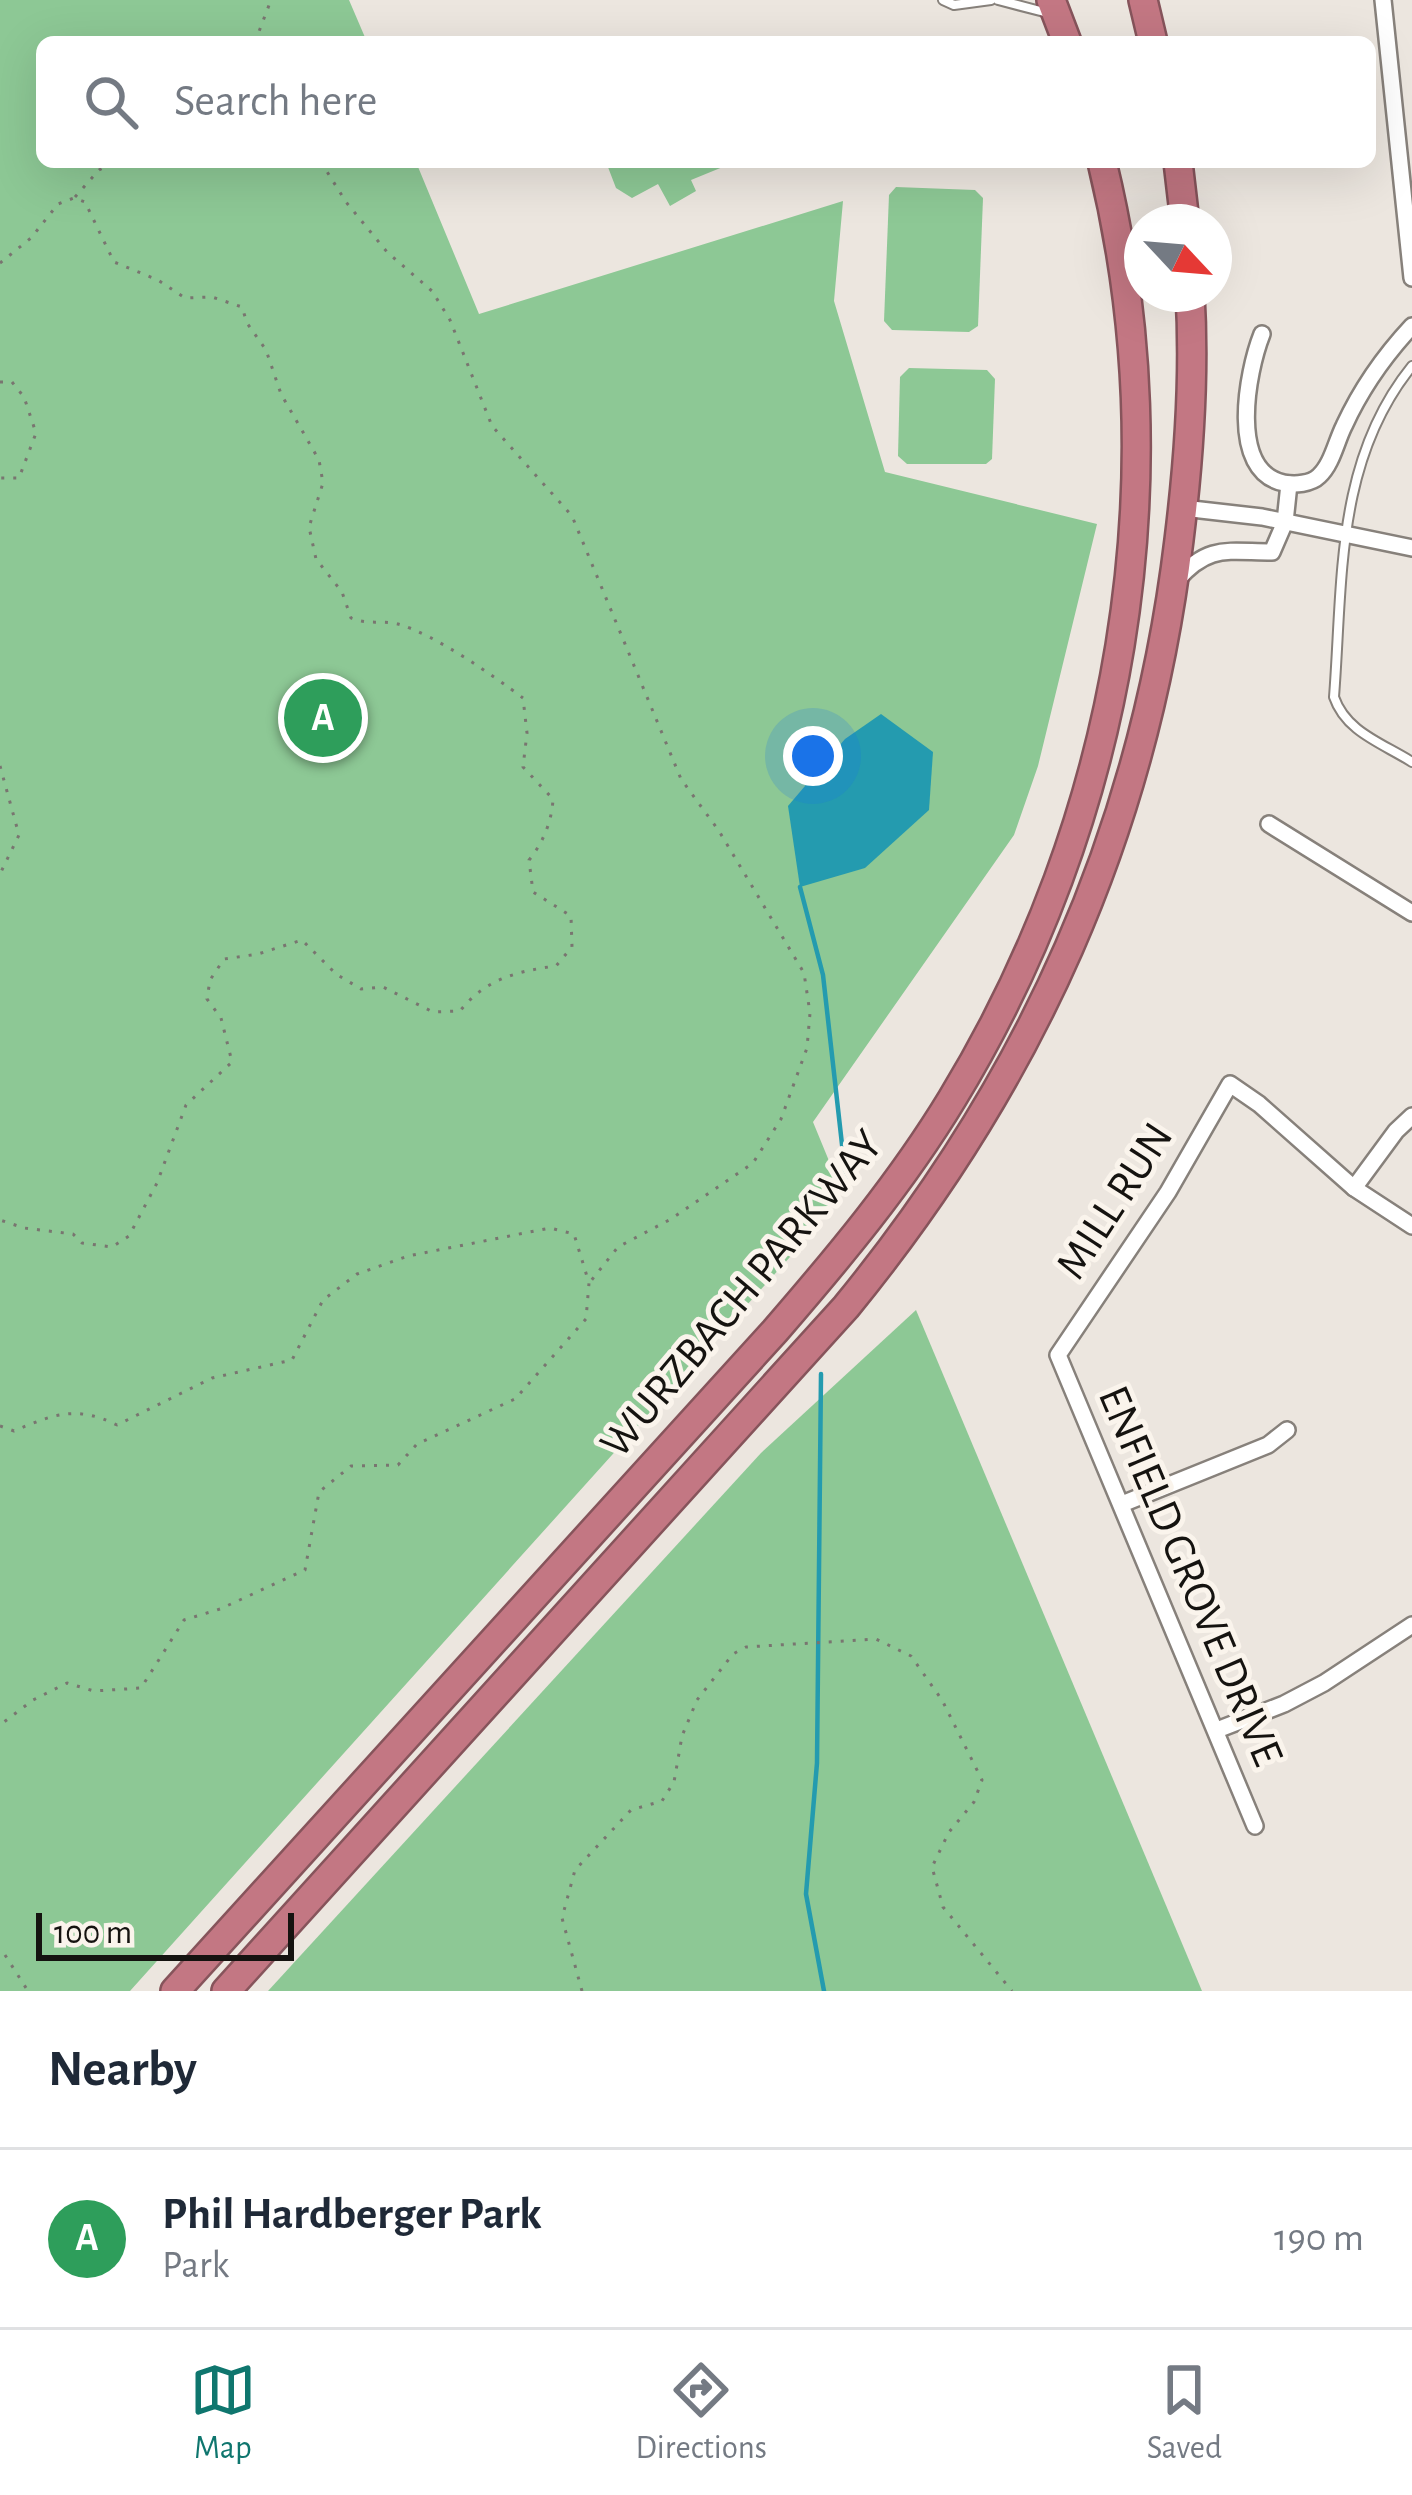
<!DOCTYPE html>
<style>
body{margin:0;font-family:"Alegreya Sans",sans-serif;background:#f6f6f7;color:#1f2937}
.compass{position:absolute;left:1124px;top:204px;width:108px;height:108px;border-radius:50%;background:#fff;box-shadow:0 12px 48px #0002;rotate:116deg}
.scale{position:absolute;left:36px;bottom:30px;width:258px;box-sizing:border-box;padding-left:12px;border:6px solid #151310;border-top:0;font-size:33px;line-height:42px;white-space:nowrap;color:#151310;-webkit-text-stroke:9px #faf4ec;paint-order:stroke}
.you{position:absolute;left:813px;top:756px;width:42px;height:42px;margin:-30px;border:9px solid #fff;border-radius:50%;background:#1a73e8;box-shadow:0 0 0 18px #1a73e833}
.badge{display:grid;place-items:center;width:78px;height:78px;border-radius:50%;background:#0f766e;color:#fff;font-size:39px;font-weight:700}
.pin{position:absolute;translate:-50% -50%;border:6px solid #fff;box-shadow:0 3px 12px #0006}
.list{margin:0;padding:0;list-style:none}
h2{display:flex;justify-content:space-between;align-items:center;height:156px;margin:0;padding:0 48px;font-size:51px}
h2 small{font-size:39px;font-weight:400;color:#747a83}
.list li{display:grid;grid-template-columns:78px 1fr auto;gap:36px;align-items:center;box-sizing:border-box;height:180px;padding:0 48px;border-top:3px solid #e0e1e3}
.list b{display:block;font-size:45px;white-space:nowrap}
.list p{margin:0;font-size:39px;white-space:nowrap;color:#747a83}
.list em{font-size:39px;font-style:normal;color:#747a83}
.icon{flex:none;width:66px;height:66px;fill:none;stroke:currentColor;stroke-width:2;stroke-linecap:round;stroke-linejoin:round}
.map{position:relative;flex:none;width:1412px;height:1991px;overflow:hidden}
.search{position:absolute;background:#fff;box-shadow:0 12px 48px #0002;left:36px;right:36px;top:36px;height:132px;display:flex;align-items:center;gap:30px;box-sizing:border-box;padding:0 42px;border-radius:18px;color:#747a83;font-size:45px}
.sheet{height:336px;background:#fff}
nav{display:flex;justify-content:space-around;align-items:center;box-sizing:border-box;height:168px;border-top:3px solid #e0e1e3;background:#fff;font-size:33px;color:#747a83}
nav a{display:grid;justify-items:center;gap:6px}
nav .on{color:#0f766e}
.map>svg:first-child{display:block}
</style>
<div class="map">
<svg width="1412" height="1991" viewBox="0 0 1412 1991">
<rect width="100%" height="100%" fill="#ece6df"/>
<g fill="#8dc895">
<polygon points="0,0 349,0 367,42 42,42 42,162 416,162 479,314 843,201 834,301 885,472 1097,524 1038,766 1014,835 813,1122 841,1190 790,1257 130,1991 0,1991"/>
<polygon points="606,162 735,162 691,180 696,191 670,206 658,184 632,198 616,188"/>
<polygon points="896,187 975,190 983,198 978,326 969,332 892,330 884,321 889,195"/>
<polygon points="909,368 987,370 995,379 992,459 986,464 907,464 898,456 900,377"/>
<polygon points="916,1310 1202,1991 268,1991 761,1453"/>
</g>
<polygon fill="#249baf" points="881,714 933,752 929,810 865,868 800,887 788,806 845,739"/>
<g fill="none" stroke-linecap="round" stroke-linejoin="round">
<g stroke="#249baf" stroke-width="4.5">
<polyline points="800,887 823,975 846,1180"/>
<polyline points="821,1374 817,1763 806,1894 824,1991"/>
</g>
<g stroke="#87817b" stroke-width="12">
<g id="lane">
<polyline points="943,0 954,5 991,0"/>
<polyline points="998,0 1048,13"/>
<path d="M 1412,366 C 1335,461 1343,581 1334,697 C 1346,732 1382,743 1412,762"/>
</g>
</g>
<g stroke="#87817b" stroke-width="20">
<g id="street">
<polyline points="1383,0 1412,278"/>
<path d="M 1262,334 C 1247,372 1228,472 1284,483 C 1295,485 1311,484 1319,476 C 1332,464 1336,442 1344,426 C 1361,389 1384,356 1412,326"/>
<polyline points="1183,508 1262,517 1412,548"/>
<path d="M 1177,580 C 1209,544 1227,552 1272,552 L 1285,522 L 1289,484"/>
<polyline points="1269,824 1412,913"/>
<polyline points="1354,1188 1396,1131 1412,1116"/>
<polyline points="1122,1504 1268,1445 1287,1430"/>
<polyline points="1217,1730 1284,1704 1324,1683 1412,1625"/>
<polyline points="1255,1826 1058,1355 1168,1192 1230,1084 1259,1104 1354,1188 1412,1226"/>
</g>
</g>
<g stroke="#86545b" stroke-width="32">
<g id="highway">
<polyline points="1051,0 1067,42"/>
<polyline points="1143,0 1153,42"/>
<polyline points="1178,162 1185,222"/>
<path d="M 175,1991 L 775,1331 C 839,1257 901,1183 952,1099 C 1122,820 1180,481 1102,162"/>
<path d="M 226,1991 L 846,1307 C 1031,1081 1144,832 1179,540 C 1189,459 1195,375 1190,294"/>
</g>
</g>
<g stroke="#797570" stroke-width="3" stroke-dasharray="3 9" stroke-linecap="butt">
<polyline points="255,42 271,0"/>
<polyline points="321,162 346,202 387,252 432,291 450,320 492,426 572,516 681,779 719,831 804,973 810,1013 807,1048 781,1119 753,1163 671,1219 618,1247 590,1282"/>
<polyline points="75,197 99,170 113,162"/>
<path d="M 0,263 L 31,238 L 58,204 L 74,198 L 85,202 L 114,262 L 158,280 L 185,298 L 212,297 L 242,307 L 247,323 L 266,350 L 281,394 L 319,460 L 323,483 L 309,527 L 316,559 L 342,592 L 351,618 C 367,625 382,620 398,624 C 434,634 494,676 523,698 L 527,733 L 523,767 L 553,799 C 552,821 543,843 529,860 L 533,892 L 571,916 L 572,947 L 556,966 C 518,971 485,979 460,1011 L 433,1012 L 383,987 L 361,989 L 336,974 L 302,940 L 258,954 L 224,959 L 210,980 L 207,999 L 221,1018 L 232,1062 L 186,1105 L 157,1183 L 129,1236 L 112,1247 L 82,1243 L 73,1234 L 24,1228 L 0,1220"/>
<polyline points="0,382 12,382 24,397 36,433 19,478 0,478"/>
<polyline points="0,766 19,835 0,874"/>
<path d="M 0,1426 L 14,1431 C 54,1414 76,1405 117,1425 L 212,1378 L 292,1360 L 323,1300 L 357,1274 L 408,1256 L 550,1228 L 574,1234 L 589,1283 L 586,1319 L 515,1399 L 417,1444 L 398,1465 L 351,1466 L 319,1492 L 305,1570 L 220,1609 L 184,1620 L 141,1688 L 94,1691 L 67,1683 L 33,1700 L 0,1725"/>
<polyline points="5,1955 28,1991"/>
<polyline points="582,1991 562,1918 575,1870 631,1810 662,1801 674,1782 682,1736 697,1700 733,1654 746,1647 876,1639 911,1656 942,1700 982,1780 974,1802 949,1832 932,1867 943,1907 1012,1991"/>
</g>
<use href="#lane" stroke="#fff" stroke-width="8"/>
<use href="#street" stroke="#fff" stroke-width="15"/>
<use href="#highway" stroke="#c37783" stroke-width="27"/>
</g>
<g text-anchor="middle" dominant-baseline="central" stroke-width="10" stroke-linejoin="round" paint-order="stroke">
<g font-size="45" fill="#151310" stroke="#faf4ec">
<text transform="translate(1115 1201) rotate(-57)">MILL RUN</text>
<text transform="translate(742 1294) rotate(-50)">WURZBACH PARKWAY</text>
<text transform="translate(1190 1576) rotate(67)">ENFIELD GROVE DRIVE</text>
</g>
</g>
</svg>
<svg class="compass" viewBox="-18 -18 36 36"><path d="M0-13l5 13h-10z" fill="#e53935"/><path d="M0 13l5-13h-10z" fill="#747a83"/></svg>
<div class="scale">100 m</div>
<div class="you"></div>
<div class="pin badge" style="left:323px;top:718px;background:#2e9e5b">A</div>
<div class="search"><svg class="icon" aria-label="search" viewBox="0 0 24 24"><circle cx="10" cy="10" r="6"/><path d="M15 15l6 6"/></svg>Search here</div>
</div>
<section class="sheet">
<h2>Nearby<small></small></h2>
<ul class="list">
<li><span class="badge" style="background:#2e9e5b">A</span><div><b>Phil Hardberger Park</b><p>Park</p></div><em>190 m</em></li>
</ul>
</section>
<nav>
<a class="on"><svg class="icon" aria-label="map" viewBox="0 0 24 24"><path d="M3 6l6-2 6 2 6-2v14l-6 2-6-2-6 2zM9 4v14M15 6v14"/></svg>Map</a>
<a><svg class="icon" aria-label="directions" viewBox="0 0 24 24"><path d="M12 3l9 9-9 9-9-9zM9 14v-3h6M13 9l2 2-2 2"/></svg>Directions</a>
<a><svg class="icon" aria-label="saved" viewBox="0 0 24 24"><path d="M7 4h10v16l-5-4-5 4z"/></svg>Saved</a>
</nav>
